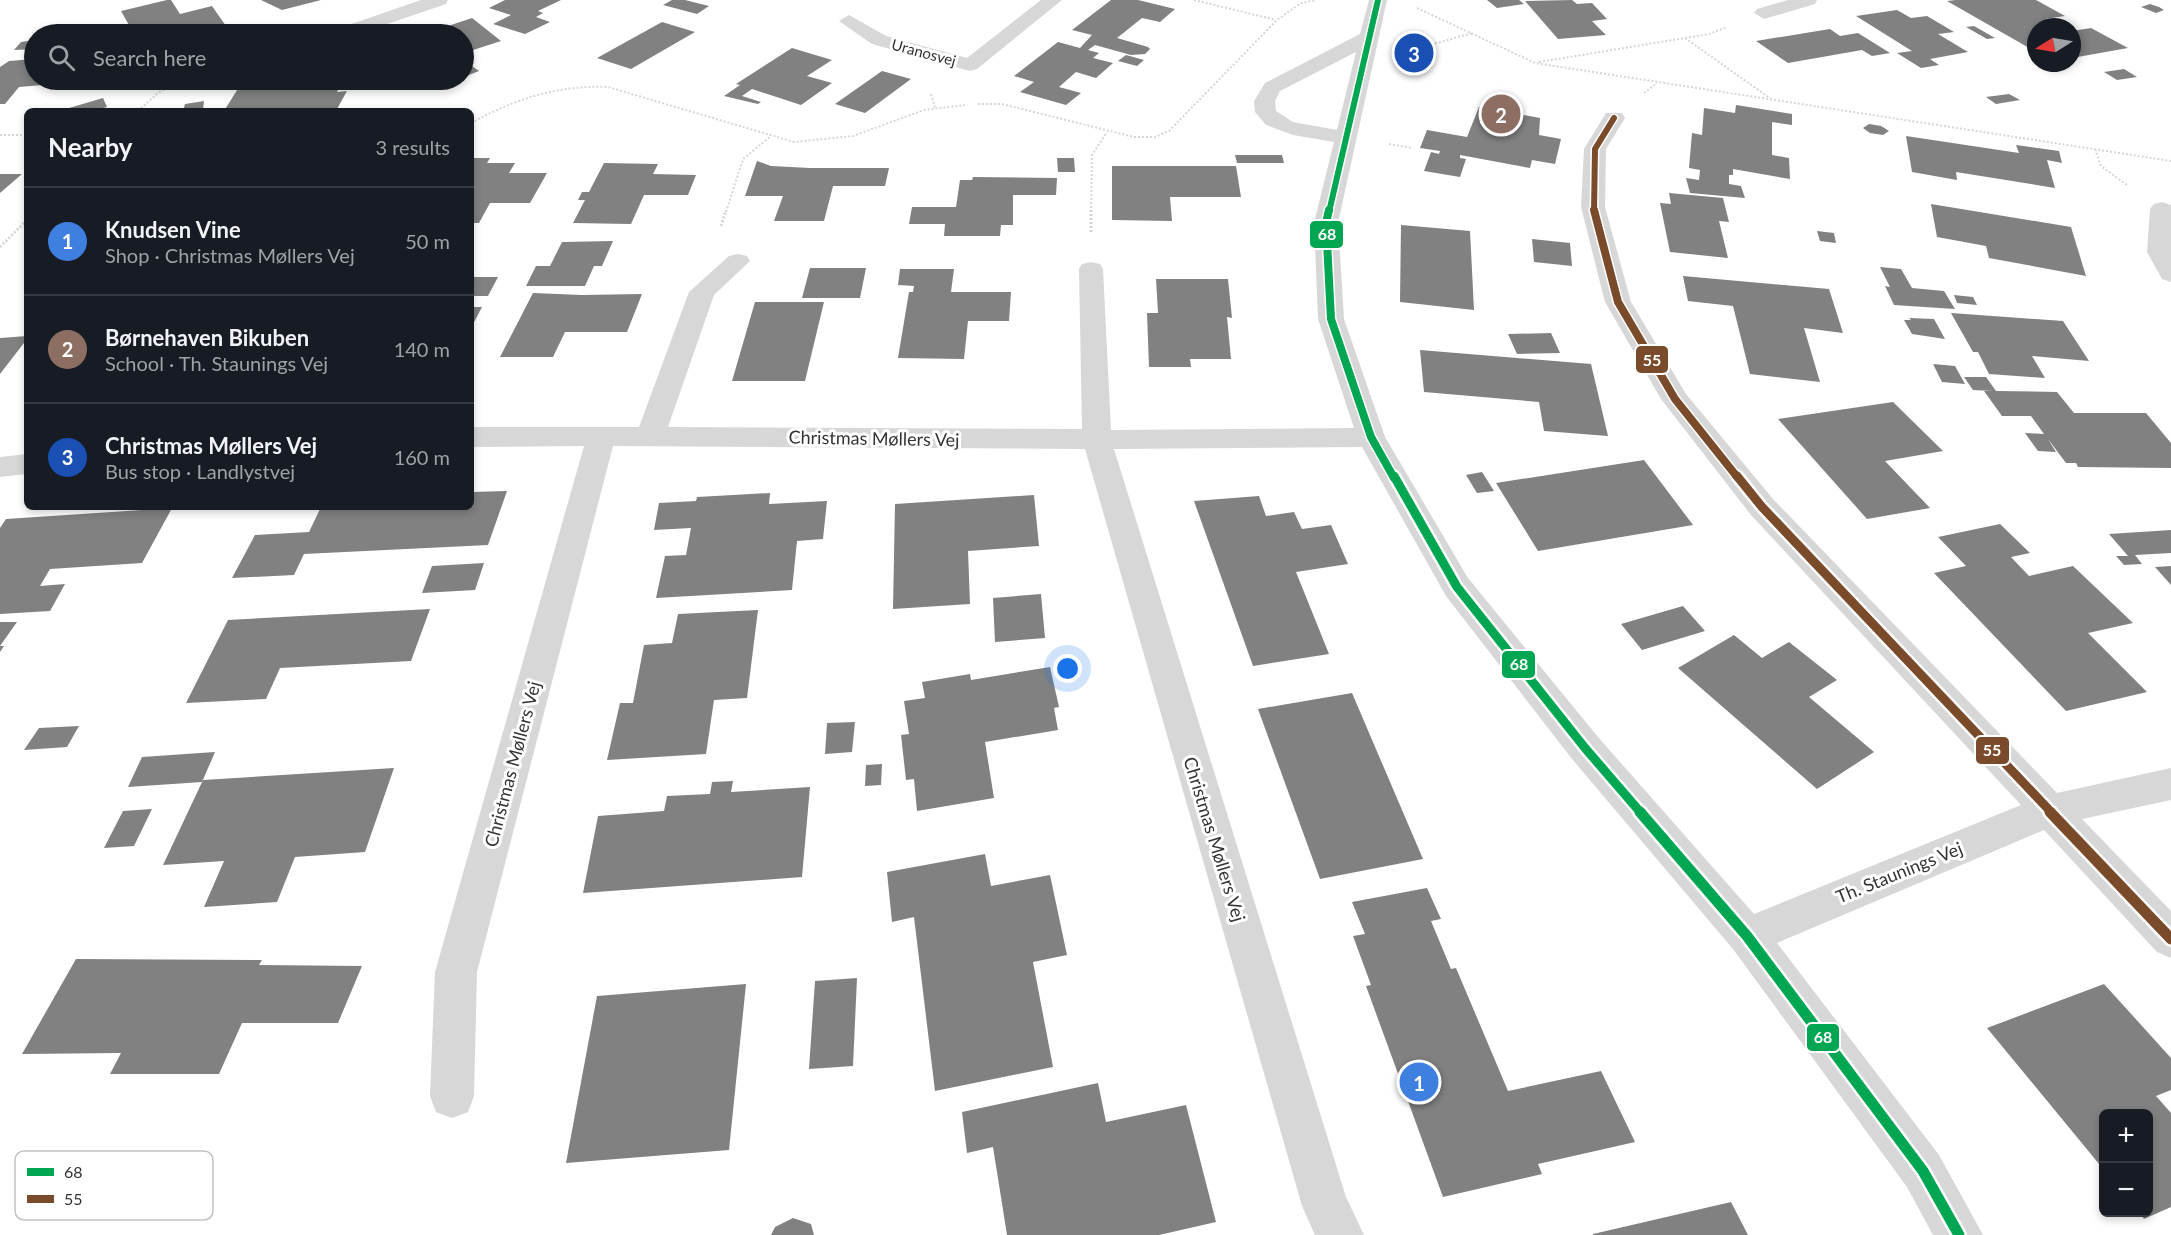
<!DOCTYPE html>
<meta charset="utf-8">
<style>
body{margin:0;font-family:Lato,sans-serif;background:#20242c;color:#f1f3f6}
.controls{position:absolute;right:18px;bottom:18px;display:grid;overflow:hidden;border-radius:9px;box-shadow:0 3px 9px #0003}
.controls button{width:54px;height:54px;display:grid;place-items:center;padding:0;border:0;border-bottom:2px solid #363941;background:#171b24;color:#f1f3f6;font:30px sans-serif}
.compass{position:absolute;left:2027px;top:18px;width:54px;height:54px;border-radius:50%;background:#171b24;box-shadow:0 3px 9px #0003;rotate:259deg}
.you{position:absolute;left:1068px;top:669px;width:21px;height:21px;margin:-15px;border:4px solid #fff;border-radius:50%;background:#1a73e8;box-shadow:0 0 0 9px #1a73e833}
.badge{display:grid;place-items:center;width:39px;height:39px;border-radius:50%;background:#d93025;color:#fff;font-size:20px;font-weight:700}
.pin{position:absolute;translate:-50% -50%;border:3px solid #fff;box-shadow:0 2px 6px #0006}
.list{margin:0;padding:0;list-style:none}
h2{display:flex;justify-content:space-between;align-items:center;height:78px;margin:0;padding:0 24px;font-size:26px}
h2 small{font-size:20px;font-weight:400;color:#9ea1a6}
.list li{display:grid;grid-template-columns:39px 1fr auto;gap:18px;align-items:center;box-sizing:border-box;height:108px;padding:0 24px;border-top:2px solid #363941}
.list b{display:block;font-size:22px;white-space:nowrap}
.list p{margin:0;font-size:20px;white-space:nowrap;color:#9ea1a6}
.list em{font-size:20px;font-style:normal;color:#9ea1a6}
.icon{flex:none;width:33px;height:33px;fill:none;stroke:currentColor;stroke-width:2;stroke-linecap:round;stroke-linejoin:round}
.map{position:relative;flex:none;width:2171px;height:1235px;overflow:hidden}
.search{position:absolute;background:#171b24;box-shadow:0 3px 9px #0003;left:24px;top:24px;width:450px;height:66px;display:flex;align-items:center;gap:15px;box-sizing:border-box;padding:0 21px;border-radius:33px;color:#9ea1a6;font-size:22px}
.panel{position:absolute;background:#171b24;box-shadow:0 3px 9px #0003;left:24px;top:108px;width:450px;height:402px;border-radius:9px}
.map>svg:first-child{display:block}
</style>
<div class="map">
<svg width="2171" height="1235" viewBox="0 0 2171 1235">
<rect width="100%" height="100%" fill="#fff"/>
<g fill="#818181">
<polygon points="167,0 171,0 180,14 212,6 226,26 191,34 134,34 121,11"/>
<polygon points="261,0 321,0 282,10"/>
<polygon points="505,0 561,0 538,11 543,13 536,17 550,22 525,34 493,24 511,15 489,8"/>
<polygon points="672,0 685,0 709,6 697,14 663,5"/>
<polygon points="1111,0 1138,0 1175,9 1160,22 1142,18 1117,38 1148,47 1150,49 1145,54 1131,55 1095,45 1088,50 1099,53 1093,58 1113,63 1096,78 1076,72 1059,87 1081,93 1066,105 1020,92 1034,82 1014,76 1058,42 1080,48 1092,35 1072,30"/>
<polygon points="1487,0 1519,0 1524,4 1497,8"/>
<polygon points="1572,0 1577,4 1592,3 1607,19 1592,21 1606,35 1558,39 1525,1"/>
<polygon points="1956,0 2036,0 2065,16 2045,19 2060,27 2036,27 2036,52 1947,1"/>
<polygon points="2150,4 2159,7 2164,10 2156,13 2141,7"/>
<polygon points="1897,10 1911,18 1927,16 1954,32 1938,34 1968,52 1930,59 1939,65 1921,68 1897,53 1912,51 1856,16"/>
<polygon points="472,18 501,41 464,53 464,34 435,34 430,32"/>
<polygon points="662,22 695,32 631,69 597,58"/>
<polygon points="1974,26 1995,38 1987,39 1966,27"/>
<polygon points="2091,28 2128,48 2072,58 2072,31"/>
<polygon points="1830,29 1840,36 1858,33 1890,53 1872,56 1862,50 1788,63 1756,41"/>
<polygon points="34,40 34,49 14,50 21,42"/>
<polygon points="792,48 832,60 807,76 832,83 801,105 752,89 742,96 761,102 758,104 724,96 740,85 736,84"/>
<polygon points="1126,55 1144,60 1137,66 1118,61"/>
<polygon points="34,59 34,80 90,81 19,87 5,104 0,104 0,67 9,61"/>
<polygon points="464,60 479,71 464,77"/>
<polygon points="2124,69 2137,77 2117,80 2104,72"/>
<polygon points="882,71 911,79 865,113 835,104"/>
<polygon points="343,80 337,92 347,91 337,109 224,111 239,87"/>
<polygon points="421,80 454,80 432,88"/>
<polygon points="2009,94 2020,100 1996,104 1986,97"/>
<polygon points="103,98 107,107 93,111 59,111"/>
<polygon points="204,101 203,110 183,111 185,104"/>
<polygon points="1736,105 1792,114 1792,125 1772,122 1772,155 1789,158 1790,179 1733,169 1733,175 1729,175 1729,184 1741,186 1745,198 1690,193 1686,178 1699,180 1700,170 1689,168 1692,133 1702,135 1704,108 1735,113"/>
<polygon points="1479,107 1540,118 1539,135 1561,139 1555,164 1532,160 1530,168 1460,155 1460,158 1466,159 1460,177 1424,171 1431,152 1439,154 1440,151 1420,148 1427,130 1467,137"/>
<polygon points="1869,124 1881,126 1889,131 1883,135 1870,133 1863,128"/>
<polygon points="1906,136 2019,153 2016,145 2059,151 2062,163 2047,160 2055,188 1956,172 1957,180 1912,172"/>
<polygon points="1235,155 1282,155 1284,163 1237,163"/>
<polygon points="471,158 490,158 487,163 515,163 509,173 547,173 530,203 490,203 479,223 471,223"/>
<polygon points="1057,158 1074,158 1075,172 1058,172"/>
<polygon points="757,161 771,166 810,168 889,168 885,186 833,186 824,221 774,221 783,196 745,196"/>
<polygon points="604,163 658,164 653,174 696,175 688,195 644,195 631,224 573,223 585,200 578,200 582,192 589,192"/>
<polygon points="1112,166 1236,166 1241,197 1170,197 1172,221 1112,220"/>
<polygon points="0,174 22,174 0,193"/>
<polygon points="973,177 1057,178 1056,195 1013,195 1013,225 1001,225 1000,236 944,236 945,224 909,224 912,207 956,207 960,180 972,180"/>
<polygon points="1669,193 1723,198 1729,222 1719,221 1728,258 1670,252 1660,203 1671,204"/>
<polygon points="1931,204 2071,227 2086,276 1989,258 1986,246 1937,237"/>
<polygon points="1401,225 1470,231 1474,310 1400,302"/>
<polygon points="1817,231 1834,233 1836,243 1820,241"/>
<polygon points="1532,239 1570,243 1572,266 1534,262"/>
<polygon points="613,241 602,266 594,266 585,286 526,286 536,266 550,266 562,242"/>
<polygon points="1880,267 1901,269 1912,288 1944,291 1955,309 1894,305 1885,286 1890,287"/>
<polygon points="810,268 866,268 860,298 802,298"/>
<polygon points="900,269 954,269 951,292 1011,292 1009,321 968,321 964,359 898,358 909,292 913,292 914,286 898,285"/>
<polygon points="1683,276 1829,289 1843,333 1804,328 1820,382 1750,374 1733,306 1688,301"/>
<polygon points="471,277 498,277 488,296 471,296"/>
<polygon points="1156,279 1228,279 1232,318 1227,317 1231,359 1190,359 1191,367 1149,367 1147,313 1158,313"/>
<polygon points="533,293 582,295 642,294 627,332 565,332 553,357 500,357"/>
<polygon points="1954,295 1973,297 1977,305 1957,303"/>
<polygon points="755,302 824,302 805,381 732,381"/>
<polygon points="471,307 482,307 471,328"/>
<polygon points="1951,313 2063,321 2089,361 2032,356 2045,378 1989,374 1978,352 1973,352"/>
<polygon points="1909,318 1934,319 1945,339 1912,334 1904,320 1911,320"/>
<polygon points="1551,333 1560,353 1517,354 1508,334"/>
<polygon points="27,336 27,339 0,374 0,338"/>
<polygon points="1420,350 1591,364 1608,436 1544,431 1539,402 1424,392"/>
<polygon points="1933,364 1955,366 1965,384 1942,382"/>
<polygon points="1964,377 1986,377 1996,391 2057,392 2074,413 2146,413 2171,443 2171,468 2078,467 2076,463 2066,463 2048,439 2056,452 2038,451 2025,433 2044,434 2031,416 2002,416 1984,391 1993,391 1973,390"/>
<polygon points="1893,402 1943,451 1885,461 1930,508 1867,519 1778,419"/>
<polygon points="1644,460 1693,525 1538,551 1496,483"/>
<polygon points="1482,472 1494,491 1477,493 1466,475"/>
<polygon points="507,491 488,545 304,554 294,575 232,578 255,535 309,532 321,507 471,507 471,492"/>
<polygon points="770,493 769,504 827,501 823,539 797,541 792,590 656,598 665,556 686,555 691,528 654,530 659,503 696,501 697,497"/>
<polygon points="1034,495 1039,546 968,551 970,604 893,609 895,504"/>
<polygon points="1259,496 1266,516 1294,512 1302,529 1331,525 1348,564 1296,572 1329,654 1253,666 1194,501"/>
<polygon points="172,508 142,563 50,569 40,586 65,584 50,611 0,614 0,528 6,519"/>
<polygon points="2000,524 2030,553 2011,557 2029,576 2073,566 2133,623 2088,633 2147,692 2066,711 1934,573 1966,566 1938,537"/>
<polygon points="2171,530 2171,553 2135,555 2142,564 2124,565 2116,556 2128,556 2109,534"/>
<polygon points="484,563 475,590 422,593 432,566"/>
<polygon points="2171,566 2171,585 2155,567"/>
<polygon points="1041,594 1045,638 995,642 993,598"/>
<polygon points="1683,606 1705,631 1642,650 1621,624"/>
<polygon points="430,609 411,661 280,668 266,699 186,703 228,620"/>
<polygon points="758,610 747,698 714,700 706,754 607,760 620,703 633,703 644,645 672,643 678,614"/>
<polygon points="0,622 17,622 0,646 4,646 0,652"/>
<polygon points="1734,635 1762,658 1789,642 1837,680 1809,697 1874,752 1817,789 1678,668"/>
<polygon points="1050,667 1059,707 1054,708 1058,730 985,742 994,798 917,811 914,779 906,780 901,735 909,734 904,701 925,698 922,682 970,674 971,680"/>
<polygon points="1352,693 1423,859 1320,879 1258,709"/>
<polygon points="855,722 852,752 825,754 827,723"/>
<polygon points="79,726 67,747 24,750 39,728"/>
<polygon points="215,752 202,782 128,787 142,757"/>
<polygon points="882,764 881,785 865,786 866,765"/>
<polygon points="394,768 365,852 295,857 277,902 204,907 224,861 163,865 203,780"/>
<polygon points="733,781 731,792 810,787 802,877 583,893 598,816 664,811 667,796 710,794 712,782"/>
<polygon points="152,809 134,846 104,848 123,811"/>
<polygon points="985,854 991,886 1050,875 1067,955 1033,962 1053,1067 935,1091 914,917 892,922 887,872"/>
<polygon points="1427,888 1441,919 1431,921 1451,969 1456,968 1508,1091 1601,1071 1635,1142 1538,1164 1542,1174 1443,1197 1366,986 1371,985 1353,936 1365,934 1352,902"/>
<polygon points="76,959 262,960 259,965 362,966 338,1023 242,1023 219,1074 110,1074 121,1053 22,1054"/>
<polygon points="857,978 853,1066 809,1069 815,981"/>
<polygon points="746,984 729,1150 566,1163 597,996"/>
<polygon points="2104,984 2171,1058 2171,1090 2156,1096 2171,1113 2171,1207 2144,1219 2139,1212 2148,1212 2148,1114 2104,1114 2104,1170 1987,1028"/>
<polygon points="1098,1083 1106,1122 1186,1105 1216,1222 1159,1235 1007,1235 993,1147 967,1153 962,1112"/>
<polygon points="1731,1202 1748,1235 1593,1235 1593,1234"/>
<polygon points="793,1218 811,1224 814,1235 771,1235 775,1227"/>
</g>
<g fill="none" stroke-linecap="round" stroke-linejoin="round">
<g stroke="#d6d6d6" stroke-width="2" stroke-dasharray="2 2" stroke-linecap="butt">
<polyline points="1194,0 1276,20"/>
<polyline points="1417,8 1535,63 2171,161"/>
<polyline points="1685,38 1709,34 1727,27"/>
<polyline points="1408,51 1473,33"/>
<polyline points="1539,62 1685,38 1771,99"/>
<polyline points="1644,93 1657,83"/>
<polyline points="931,94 935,108"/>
<polyline points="978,104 1002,104 1134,137 1155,137 1169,131 1277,20 1301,3 1316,0"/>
<polyline points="138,111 158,93 179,80"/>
<path d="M 471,123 C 515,99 557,85 608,87 L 794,142 L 853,136 L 924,110 L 965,105"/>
<polyline points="0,135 27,135"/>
<polyline points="1389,144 1412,148"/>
<polyline points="2095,149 2101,166 2127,185"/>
<polyline points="726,212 743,159 771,136"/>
<polyline points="1091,212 1092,155 1107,132"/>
</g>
<g stroke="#d6d6d6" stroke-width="3" stroke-dasharray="2 2" stroke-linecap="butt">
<polyline points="721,226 726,210"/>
<polyline points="1091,232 1091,210"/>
<polyline points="0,247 27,220"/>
</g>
<g fill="#d7d7d7" fill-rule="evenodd">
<polygon points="421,0 448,0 446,4 358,34 331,34 334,30"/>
<polygon points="1041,0 1062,0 977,69 970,71 872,44 839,21 849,15 886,36 967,58"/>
<path d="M 1369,0 L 1387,0 L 1338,223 L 1344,319 L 1385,437 L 1468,578 L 1598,737 L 1754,914 L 2021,805 L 1751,515 L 1661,399 L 1605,302 L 1581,207 L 1584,149 L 1606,113 L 1622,113 L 1625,118 L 1606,149 L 1605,207 L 1631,302 L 1686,394 L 1773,499 L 2057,793 L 2171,768 L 2171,800 L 2082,819 L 2171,911 L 2171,958 L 2157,952 L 2044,830 L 1777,943 L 1939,1155 L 1983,1235 L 1933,1235 L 1907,1187 L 1733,949 L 1572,759 L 1446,596 L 1362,447 L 1114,449 L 1346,1197 L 1364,1235 L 1315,1235 L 1302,1206 L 1085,449 L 613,446 L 477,972 L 474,1096 L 468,1112 L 452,1118 L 436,1112 L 430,1096 L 435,972 L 584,446 L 471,447 L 471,427 L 639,427 L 689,292 L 729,256 L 738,254 L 747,256 L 750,261 L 714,295 L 668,427 L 1082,429 L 1079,269 L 1082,264 L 1091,262 L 1100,264 L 1103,269 L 1111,430 L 1354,428 L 1318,319 L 1314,223 L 1334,142 L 1293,135 L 1266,125 L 1255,112 L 1254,101 L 1265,83 L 1360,34 ZM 1356,52 L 1337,130 L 1293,122 L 1276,111 L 1275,101 L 1280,91 Z"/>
<polygon points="1788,0 1817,0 1815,4 1764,19 1754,13 1757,9"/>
<polygon points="2162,202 2171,205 2171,282 2162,279 2147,252 2150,209 2154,204"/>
<polygon points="27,454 27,474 0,477 0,457"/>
</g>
<g stroke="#fff" stroke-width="9">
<polyline id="bus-1-far3" points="1329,212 1378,0"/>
</g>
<g stroke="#fff" stroke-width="11">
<polyline id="bus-1-far2" points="1329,210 1326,223 1331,319 1371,437 1394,478"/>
</g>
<g stroke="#fff" stroke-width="14">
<polyline id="bus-1-far1" points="1394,476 1457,587 1585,748 1641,813"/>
</g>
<g stroke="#fff" stroke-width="16">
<polyline id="bus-1" points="1640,812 1747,936 1923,1171 1959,1235"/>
</g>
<g stroke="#fff" stroke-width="9">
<polyline id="bus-2-far3" points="1594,212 1595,149 1614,118"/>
</g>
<g stroke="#fff" stroke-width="11">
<polyline id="bus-2-far2" points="1594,210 1618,302 1675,399 1738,478"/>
</g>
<g stroke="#fff" stroke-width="14">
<polyline id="bus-2-far1" points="1737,476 1762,507 2052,813"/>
</g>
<g stroke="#fff" stroke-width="16">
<polyline id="bus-2" points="2050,812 2171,939"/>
</g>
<use href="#bus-1-far3" stroke="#00a651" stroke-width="6"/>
<use href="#bus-1-far2" stroke="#00a651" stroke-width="8"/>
<use href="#bus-1-far1" stroke="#00a651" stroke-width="9"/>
<use href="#bus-1" stroke="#00a651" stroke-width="11"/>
<use href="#bus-2-far3" stroke="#7a4b2a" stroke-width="6"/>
<use href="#bus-2-far2" stroke="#7a4b2a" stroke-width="8"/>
<use href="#bus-2-far1" stroke="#7a4b2a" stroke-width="9"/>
<use href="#bus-2" stroke="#7a4b2a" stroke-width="11"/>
</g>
<g text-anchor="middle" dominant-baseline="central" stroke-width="6" stroke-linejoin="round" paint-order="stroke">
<g font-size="15" fill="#333" stroke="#fff">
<text transform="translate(924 52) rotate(15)">Uranosvej</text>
</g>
<g font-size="18" fill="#333" stroke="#fff">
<text transform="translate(874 438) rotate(1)">Christmas Møllers Vej</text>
<text transform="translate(512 764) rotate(-75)">Christmas Møllers Vej</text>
<text transform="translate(1215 839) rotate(73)">Christmas Møllers Vej</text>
<text transform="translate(1899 872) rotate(-22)">Th. Staunings Vej</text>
</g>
</g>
<rect x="15" y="1151" width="198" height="69" rx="9" fill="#fff" stroke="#c2c2c2" stroke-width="1.5"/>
<rect x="27" y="1168" width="27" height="8" fill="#00a651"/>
<rect x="27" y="1195" width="27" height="8" fill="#7a4b2a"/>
<g font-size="16" fill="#333">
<text x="64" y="1178">68</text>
<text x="64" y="1205">55</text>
</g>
<g stroke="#fff" stroke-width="2">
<rect x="1309" y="220" width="35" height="29" rx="6" fill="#00a651"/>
<rect x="1635" y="345" width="34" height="29" rx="6" fill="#7a4b2a"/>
<rect x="1501" y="650" width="35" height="29" rx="6" fill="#00a651"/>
<rect x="1975" y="736" width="35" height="29" rx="6" fill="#7a4b2a"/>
<rect x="1806" y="1023" width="34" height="29" rx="6" fill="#00a651"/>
</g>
<g font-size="16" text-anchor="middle" font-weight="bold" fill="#fff">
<text x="1327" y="240">68</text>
<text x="1652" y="366">55</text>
<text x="1519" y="670">68</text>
<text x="1992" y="756">55</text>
<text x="1823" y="1043">68</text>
</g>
</svg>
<div class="controls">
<button>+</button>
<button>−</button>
</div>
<svg class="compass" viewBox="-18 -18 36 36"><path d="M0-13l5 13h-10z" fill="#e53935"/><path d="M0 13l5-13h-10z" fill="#9ea1a6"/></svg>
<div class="you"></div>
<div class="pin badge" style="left:1419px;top:1082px;background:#3f7fe0">1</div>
<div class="pin badge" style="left:1501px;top:114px;background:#8d6e63">2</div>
<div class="pin badge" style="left:1414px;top:53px;background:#1a4fb4">3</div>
<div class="search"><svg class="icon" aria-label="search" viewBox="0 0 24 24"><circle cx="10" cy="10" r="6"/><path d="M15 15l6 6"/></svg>Search here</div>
<section class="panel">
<h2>Nearby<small>3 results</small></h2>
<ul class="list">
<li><span class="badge" style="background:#3f7fe0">1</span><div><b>Knudsen Vine</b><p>Shop · Christmas Møllers Vej</p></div><em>50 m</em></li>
<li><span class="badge" style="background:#8d6e63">2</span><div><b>Børnehaven Bikuben</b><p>School · Th. Staunings Vej</p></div><em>140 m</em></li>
<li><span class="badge" style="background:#1a4fb4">3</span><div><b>Christmas Møllers Vej</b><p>Bus stop · Landlystvej</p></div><em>160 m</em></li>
</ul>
</section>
</div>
